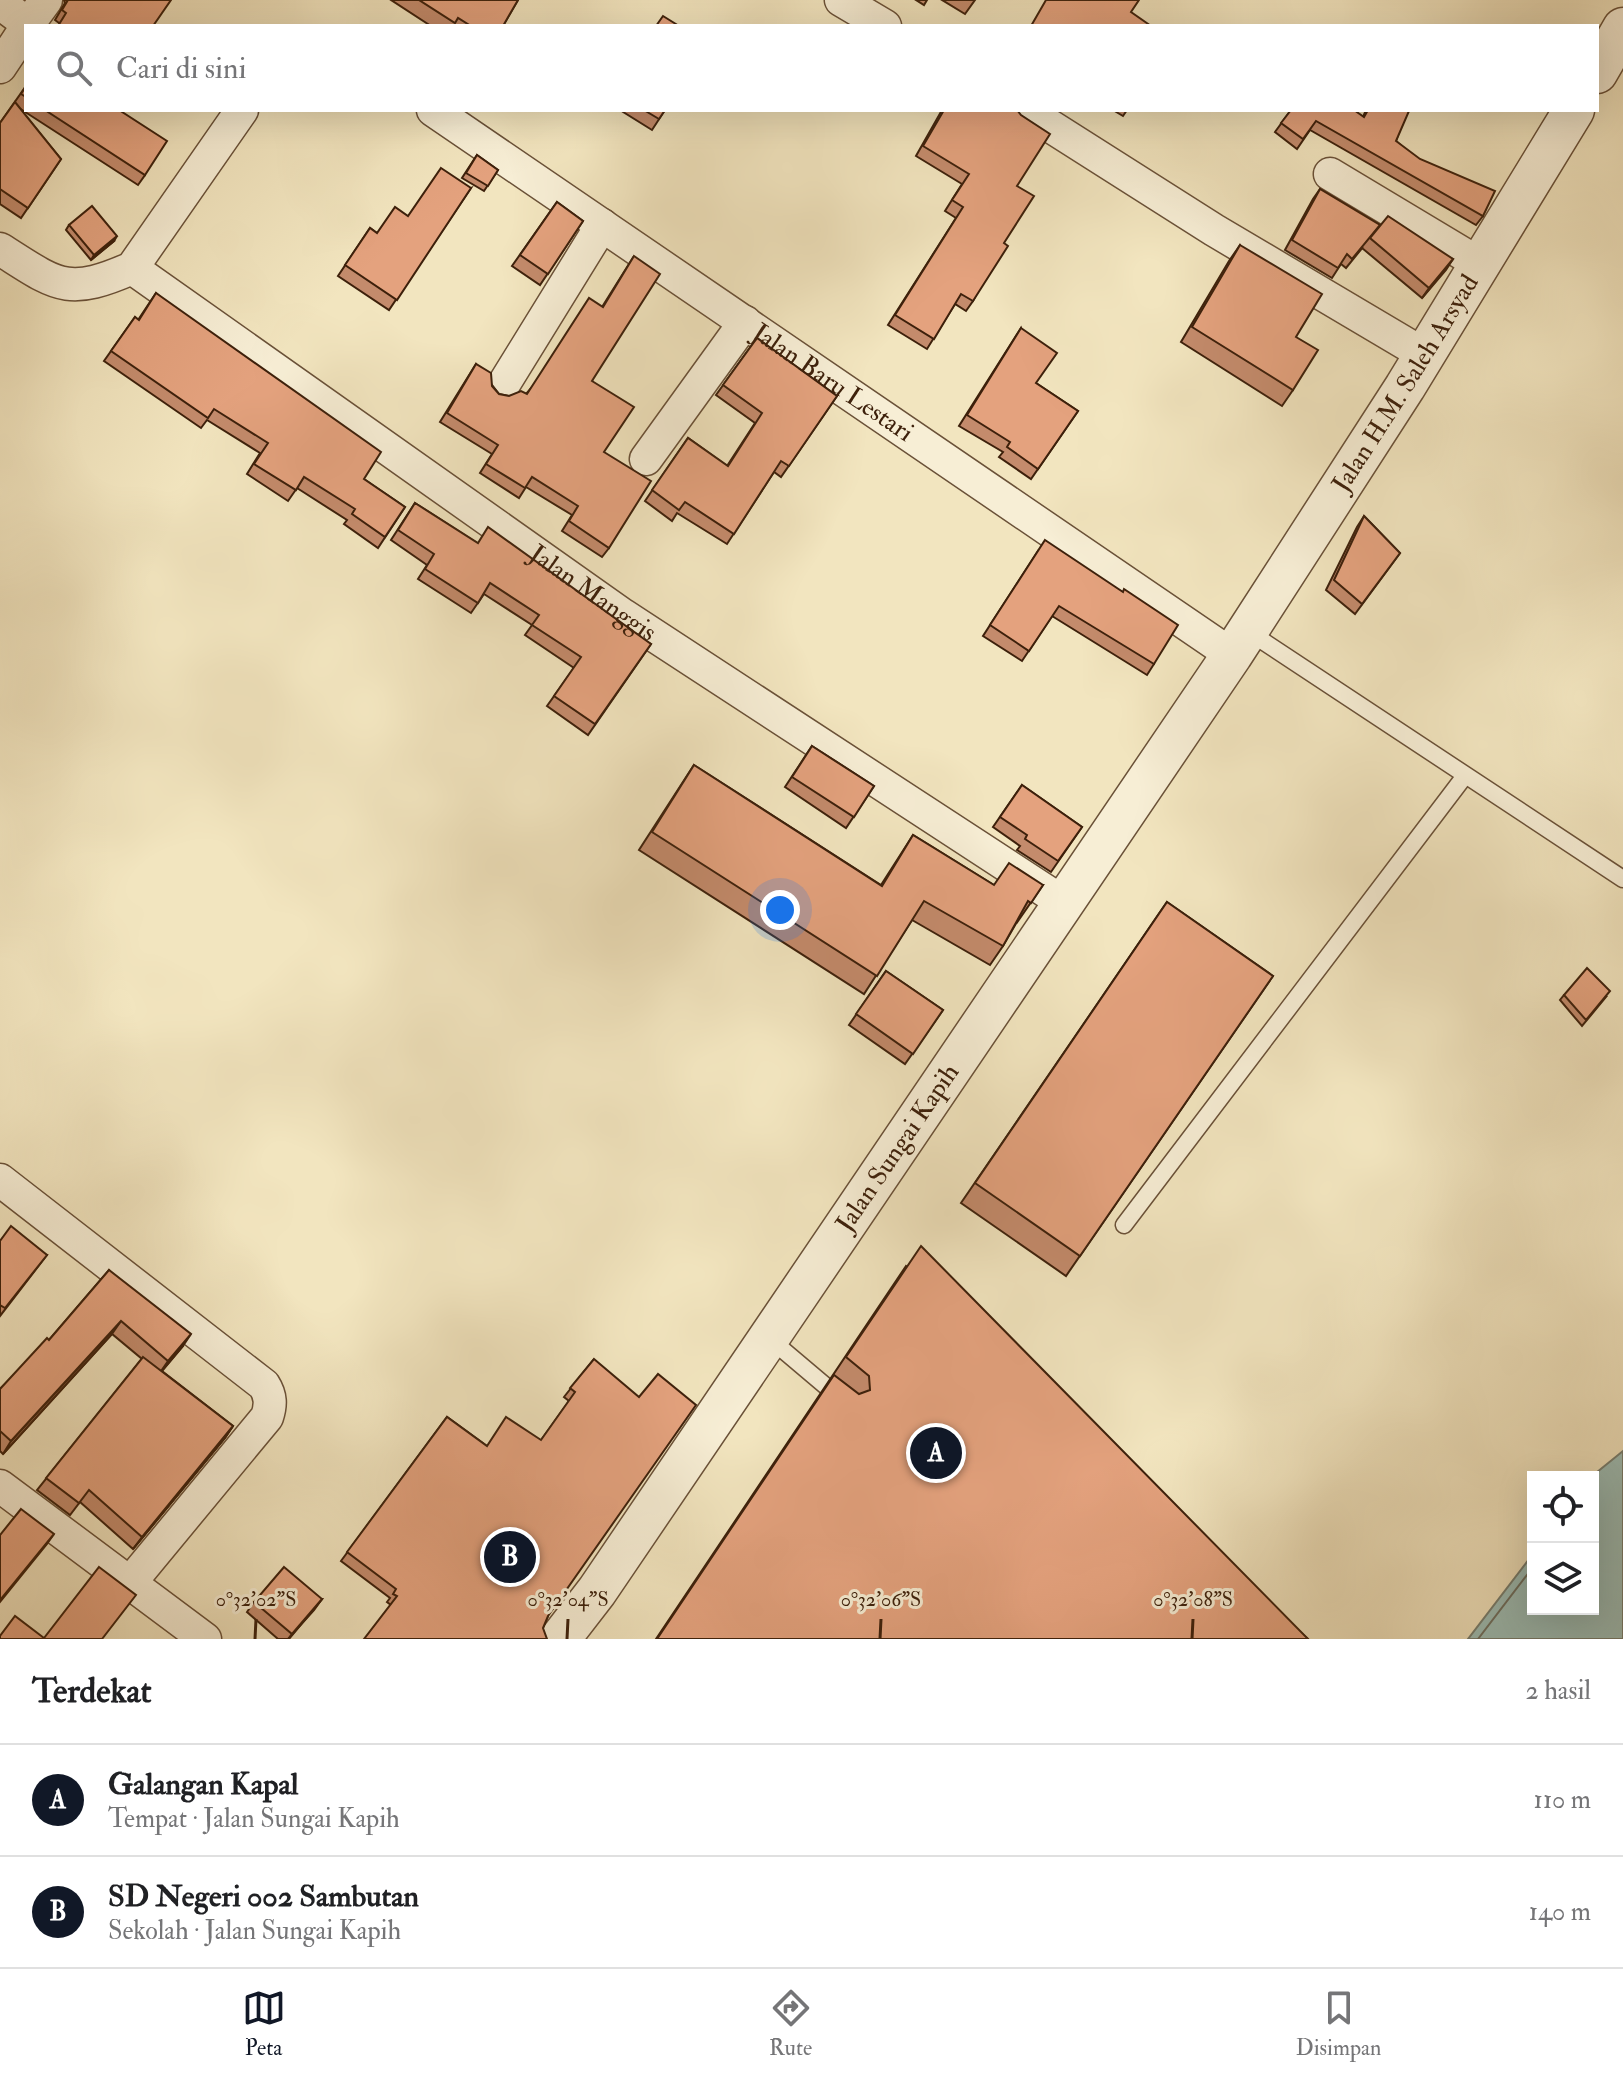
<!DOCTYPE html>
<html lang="id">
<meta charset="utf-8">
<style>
body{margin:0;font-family:"IM FELL Double Pica",serif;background:#f2f2f2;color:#202124}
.controls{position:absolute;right:24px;bottom:24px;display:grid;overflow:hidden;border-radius:0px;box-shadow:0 8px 32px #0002}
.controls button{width:72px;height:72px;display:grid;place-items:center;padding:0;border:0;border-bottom:2px solid #e0e0e0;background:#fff;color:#202124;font:40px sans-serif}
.you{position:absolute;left:780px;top:910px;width:28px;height:28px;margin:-20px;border:6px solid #fff;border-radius:50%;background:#1a73e8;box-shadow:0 0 0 12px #1a73e833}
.badge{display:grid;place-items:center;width:52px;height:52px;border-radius:50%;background:#111827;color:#fff;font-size:26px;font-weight:700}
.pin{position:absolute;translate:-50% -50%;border:4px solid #fff;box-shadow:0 2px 8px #0006}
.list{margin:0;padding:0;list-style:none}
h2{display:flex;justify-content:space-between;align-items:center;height:104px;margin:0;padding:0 32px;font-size:34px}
h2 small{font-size:26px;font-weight:400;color:#757577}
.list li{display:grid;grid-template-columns:52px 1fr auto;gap:24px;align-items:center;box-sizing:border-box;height:112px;padding:0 32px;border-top:2px solid #e0e0e0}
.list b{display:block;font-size:30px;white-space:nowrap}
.list p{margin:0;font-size:26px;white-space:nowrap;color:#757577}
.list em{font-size:26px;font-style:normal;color:#757577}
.icon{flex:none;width:44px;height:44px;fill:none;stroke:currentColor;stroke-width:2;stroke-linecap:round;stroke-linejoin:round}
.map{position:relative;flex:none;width:1623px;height:1639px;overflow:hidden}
.search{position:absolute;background:#fff;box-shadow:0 8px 32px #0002;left:24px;right:24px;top:24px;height:88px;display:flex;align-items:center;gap:20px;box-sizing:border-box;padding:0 28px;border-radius:0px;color:#757577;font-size:30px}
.sheet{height:328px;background:#fff}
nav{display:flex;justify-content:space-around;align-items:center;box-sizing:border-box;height:112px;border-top:2px solid #e0e0e0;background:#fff;font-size:22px;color:#757577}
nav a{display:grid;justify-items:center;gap:4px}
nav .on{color:#111827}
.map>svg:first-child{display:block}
</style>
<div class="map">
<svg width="1623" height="1639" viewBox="0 0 1623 1639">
<rect width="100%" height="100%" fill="#f2e5bf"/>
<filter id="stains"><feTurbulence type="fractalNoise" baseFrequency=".0025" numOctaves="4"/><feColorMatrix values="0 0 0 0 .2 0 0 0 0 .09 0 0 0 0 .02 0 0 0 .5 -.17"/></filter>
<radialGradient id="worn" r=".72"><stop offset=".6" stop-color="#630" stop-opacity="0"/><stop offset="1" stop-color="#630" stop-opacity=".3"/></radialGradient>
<polygon fill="#9cbeb7" stroke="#767f72" stroke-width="2" points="1623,1451 1623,1639 1468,1639 1533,1554 1533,1609 1593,1609 1591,1477"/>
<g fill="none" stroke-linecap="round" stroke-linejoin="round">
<polyline stroke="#6c6f61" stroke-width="2" points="1478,1639 1533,1567"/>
<g stroke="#6a5138" stroke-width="19">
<g id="service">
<polyline points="1249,632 1623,879"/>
<polyline points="1124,1225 1464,777"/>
<polyline points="770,1339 841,1399"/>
</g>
</g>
<g stroke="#6a5138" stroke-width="35">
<g id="minor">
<polyline points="841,0 885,26"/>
<polyline points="0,3 28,24"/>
<polyline points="27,26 46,0"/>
<polyline points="0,67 26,28"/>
<path id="s1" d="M 433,110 L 1232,655"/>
<polyline points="1025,110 1214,230 1425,355"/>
<polyline points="1330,174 1480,264"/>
<path d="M 0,249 C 57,285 66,297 132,268 L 242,110"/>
<path id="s2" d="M 132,268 L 623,615 L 1064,903"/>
<polyline points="502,387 602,225"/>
<polyline points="646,459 745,322"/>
<path d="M 0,1180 L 264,1385 C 271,1396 271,1405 267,1417 L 129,1584"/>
<polyline points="0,1486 205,1639"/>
</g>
</g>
<g stroke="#6a5138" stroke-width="43">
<g id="tertiary">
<polyline points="1597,73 1623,28"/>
<path id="s3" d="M 560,1639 L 597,1591 L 1232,655 L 1405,387 L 1574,110"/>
</g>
</g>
<use href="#service" stroke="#f7eed5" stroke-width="16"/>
<use href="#minor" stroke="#f7eed5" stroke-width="32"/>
<use href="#tertiary" stroke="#f7eed5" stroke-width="40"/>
</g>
<g fill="#c48b6c" stroke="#3d200b" stroke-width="2">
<polygon points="64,0 171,0 59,23 55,20 65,3"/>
<polygon points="391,0 518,0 503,26 431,26"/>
<polygon points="916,0 927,0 924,5"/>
<polygon points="942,0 975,0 965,14"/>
<polygon points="26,86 26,110 119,110 145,175 138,185 19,108 61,159 21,218 0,204 0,123"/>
<polygon points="620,110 665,110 652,130"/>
<polygon points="942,110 1017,110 1017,186 1004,243 973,301 966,311 955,304 927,349 888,325 956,218 945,211 962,184 916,156"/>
<polygon points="1113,110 1127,110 1123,116"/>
<polygon points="1291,110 1363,117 1366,110 1407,110 1396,141 1483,216 1476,225 1310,130 1297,149 1275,132"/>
<polygon points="477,155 498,170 484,191 462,178"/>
<polygon points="471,188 389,310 338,276 370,228 377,233 408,216"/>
<polygon points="1320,189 1380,225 1453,259 1422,298 1362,248 1363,247 1346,268 1341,264 1332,278 1285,250 1313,199"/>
<polygon points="557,202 583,221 540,285 512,266"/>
<polygon points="69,225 114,241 91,260 66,230"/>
<polygon points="1240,245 1296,337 1293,390 1282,406 1181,342 1229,261"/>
<polygon points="634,256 592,381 604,452 609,548 602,557 562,531 572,515 526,487 519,498 480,473 492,454 440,422 476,364 499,394 509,396 526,394 602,307"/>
<polygon points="156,293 364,479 405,507 378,548 344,524 347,520 297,488 288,501 247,474 260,453 207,420 201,428 104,361 135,317 138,320"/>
<polygon points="1021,328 1036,383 1078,411 1031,479 999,457 1003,452 959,426"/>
<polygon points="757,338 837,396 781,477 774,472 727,544 677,513 672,521 645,501 688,438 727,466 755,423 716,395"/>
<polygon points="415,503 477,543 651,644 588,735 547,706 574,668 525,635 532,625 484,594 471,613 418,579 427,565 391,540"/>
<polygon points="1364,516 1400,553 1355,614 1326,590 1357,527"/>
<polygon points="1038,551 1154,664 1147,675 1052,616 1022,661 983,636"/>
<polygon points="812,746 874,786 846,828 785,787"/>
<polygon points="694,765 881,885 913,835 994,885 1043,885 1018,921 1018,920 1003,946 990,965 912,920 864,994 639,850"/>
<polygon points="1022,785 1082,827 1051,872 1017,850 1020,846 993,827"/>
<polygon points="1167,902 1273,976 1066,1276 961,1203"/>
<polygon points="886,971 943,1010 905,1064 849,1025"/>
<polygon points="1564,995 1606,997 1582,1026 1560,1000"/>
<polygon points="0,1241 47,1255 0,1316"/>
<polygon points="906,1266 1308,1639 656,1639"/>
<polygon points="109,1270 183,1346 162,1371 233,1426 225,1438 133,1549 80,1502 70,1515 37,1490 142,1359 112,1334 3,1454 0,1451 0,1389 49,1340"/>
<polygon points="594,1359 548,1616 543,1628 391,1605 387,1602 390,1598 341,1561 447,1417 487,1446 541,1440 569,1401 564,1397"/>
<polygon points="322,1599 289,1639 278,1639 247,1612 254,1602"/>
</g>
<g fill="#a07158" stroke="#3d200b" stroke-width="2">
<polygon points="117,236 114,241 91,260 94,255"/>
<polygon points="1453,259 1446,270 1422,298 1429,288"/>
<polygon points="121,1321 112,1334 3,1454 11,1441"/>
<polygon points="191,1334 183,1346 159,1374 168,1361"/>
<polygon points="233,1426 225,1438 133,1549 142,1537"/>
<polygon points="54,1534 47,1544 0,1602 0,1601"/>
<polygon points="322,1599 314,1610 288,1639 292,1634"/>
</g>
<g fill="#e4a27e" stroke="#3d200b" stroke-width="2">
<polygon points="68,0 171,0 153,26 58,26 66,13 62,10"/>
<polygon points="419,0 518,0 503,26 471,26 458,18 455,23"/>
<polygon points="1046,0 1139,0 1131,12 1151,26 1031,26"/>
<polygon points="663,16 679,26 656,26"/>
<polygon points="26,86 26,97 21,94"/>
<polygon points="15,102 61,159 28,208 0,189 0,123"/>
<polygon points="45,110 119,110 167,141 145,175"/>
<polygon points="644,110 665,110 659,119"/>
<polygon points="944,110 1017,110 1021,115 1050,134 1017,186 1034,196 1004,243 1008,246 973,301 961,294 934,339 895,315 963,207 952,200 969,174 923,146"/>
<polygon points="1291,110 1354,110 1364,117 1368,110 1407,110 1409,111 1396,141 1420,159 1495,191 1483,216 1316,121 1303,139 1281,123"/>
<polygon points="477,155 498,170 488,186 466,173"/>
<polygon points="441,168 471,188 397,300 345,265 370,228 377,233 395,207 408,216"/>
<polygon points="1320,189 1380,225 1352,259 1347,254 1338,268 1292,240"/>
<polygon points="557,202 583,221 548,274 520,255"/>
<polygon points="92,206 117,236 94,255 69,225"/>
<polygon points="1388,216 1453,259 1429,288 1370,238"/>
<polygon points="1240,245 1322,294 1296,337 1318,350 1293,390 1192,327"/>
<polygon points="634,256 660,274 592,381 634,407 604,452 651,481 609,548 569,521 578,506 532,477 525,488 486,464 498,445 447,413 476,364 491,373 492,386 499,394 509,396 521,391 527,394 589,298 603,307"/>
<polygon points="156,293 381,452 364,479 405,507 385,537 352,514 355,509 304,477 296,490 254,464 268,443 214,409 208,418 111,351 135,317 139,320"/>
<polygon points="1021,328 1057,353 1036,383 1078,411 1038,469 1007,447 1010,442 967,415"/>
<polygon points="757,338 837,396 789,466 781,461 734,534 685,502 679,510 652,490 688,438 728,466 762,413 723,385"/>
<polygon points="415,503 478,543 488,527 651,644 595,724 554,696 581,657 532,625 539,615 490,583 478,603 425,569 434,554 398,530"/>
<polygon points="1364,516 1400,553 1362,604 1334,580"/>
<polygon points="1045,540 1123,592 1124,589 1178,625 1154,664 1059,606 1029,651 990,625"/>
<polygon points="812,746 874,786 854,817 792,777"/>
<polygon points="694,765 882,886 913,835 994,885 1009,863 1043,885 1031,903 1028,901 1003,946 924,901 877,976 652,832"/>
<polygon points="1022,785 1082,827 1058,861 1025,839 1027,835 1000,817"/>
<polygon points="1167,902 1273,976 1080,1256 975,1183"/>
<polygon points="1587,968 1610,991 1586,1020 1564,995"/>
<polygon points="886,971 943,1010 913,1054 856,1014"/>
<polygon points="11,1226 47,1255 5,1308 0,1305 0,1241"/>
<polygon points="921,1246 1308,1639 657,1639 834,1375 859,1394 870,1390 869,1376 846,1357"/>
<polygon points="109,1270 191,1334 168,1361 121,1321 11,1441 0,1431 0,1389 47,1338 49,1340"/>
<polygon points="143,1357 233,1426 142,1537 89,1490 79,1503 46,1478"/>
<polygon points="594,1359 639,1397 658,1374 696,1405 548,1616 543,1628 547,1639 364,1639 397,1596 393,1594 396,1589 347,1552 447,1417 487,1446 506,1417 541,1440 575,1392 570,1388"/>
<polygon points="21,1509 54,1534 1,1599 0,1598 0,1535"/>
<polygon points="99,1567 136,1595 102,1639 0,1639 0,1636 15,1616 44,1638"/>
<polygon points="284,1567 322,1599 292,1634 254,1602"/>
</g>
<path fill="none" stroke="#3d200b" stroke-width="3" d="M 255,1639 L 256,1619M 567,1639 L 568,1619M 880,1639 L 881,1619M 1192,1639 L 1193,1619"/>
<g text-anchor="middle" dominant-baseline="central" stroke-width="6" stroke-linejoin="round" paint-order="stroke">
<g font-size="26" fill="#3d200b" stroke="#f7eed5">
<text stroke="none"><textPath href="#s1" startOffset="484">Jalan Baru Lestari</textPath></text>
<text stroke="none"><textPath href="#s3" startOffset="1514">Jalan H.M. Saleh Arsyad</textPath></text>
<text stroke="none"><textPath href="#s2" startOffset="564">Jalan Manggis</textPath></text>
<text stroke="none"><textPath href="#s3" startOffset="596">Jalan Sungai Kapih</textPath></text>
</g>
</g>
<g font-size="20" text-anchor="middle" fill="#3d200b" stroke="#f7eed5" stroke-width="6" stroke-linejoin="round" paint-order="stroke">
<text x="256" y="1606">0°32'02"S</text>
<text x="568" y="1606">0°32'04"S</text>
<text x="881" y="1606">0°32'06"S</text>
<text x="1193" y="1606">0°32'08"S</text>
</g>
<rect width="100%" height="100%" filter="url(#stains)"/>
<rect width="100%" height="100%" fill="url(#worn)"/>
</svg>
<div class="controls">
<button><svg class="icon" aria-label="locate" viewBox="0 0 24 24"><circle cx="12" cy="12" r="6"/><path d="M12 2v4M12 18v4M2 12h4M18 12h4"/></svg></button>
<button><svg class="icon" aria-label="layers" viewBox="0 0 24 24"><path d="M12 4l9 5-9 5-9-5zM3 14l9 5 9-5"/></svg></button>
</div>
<div class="you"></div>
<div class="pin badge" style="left:936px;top:1453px">A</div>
<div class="pin badge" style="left:510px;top:1557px">B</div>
<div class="search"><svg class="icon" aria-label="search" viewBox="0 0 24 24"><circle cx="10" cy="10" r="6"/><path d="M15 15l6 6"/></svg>Cari di sini</div>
</div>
<section class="sheet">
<h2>Terdekat<small>2 hasil</small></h2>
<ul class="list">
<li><span class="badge">A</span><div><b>Galangan Kapal</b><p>Tempat · Jalan Sungai Kapih</p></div><em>110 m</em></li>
<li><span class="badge">B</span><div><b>SD Negeri 002 Sambutan</b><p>Sekolah · Jalan Sungai Kapih</p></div><em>140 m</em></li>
</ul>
</section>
<nav>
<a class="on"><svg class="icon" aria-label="map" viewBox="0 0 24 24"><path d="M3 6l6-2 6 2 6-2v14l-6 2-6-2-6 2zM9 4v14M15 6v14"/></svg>Peta</a>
<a><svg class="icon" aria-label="directions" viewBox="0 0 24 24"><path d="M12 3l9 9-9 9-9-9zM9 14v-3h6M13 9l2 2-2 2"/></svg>Rute</a>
<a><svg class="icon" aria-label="saved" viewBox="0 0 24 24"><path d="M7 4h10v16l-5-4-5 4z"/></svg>Disimpan</a>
</nav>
